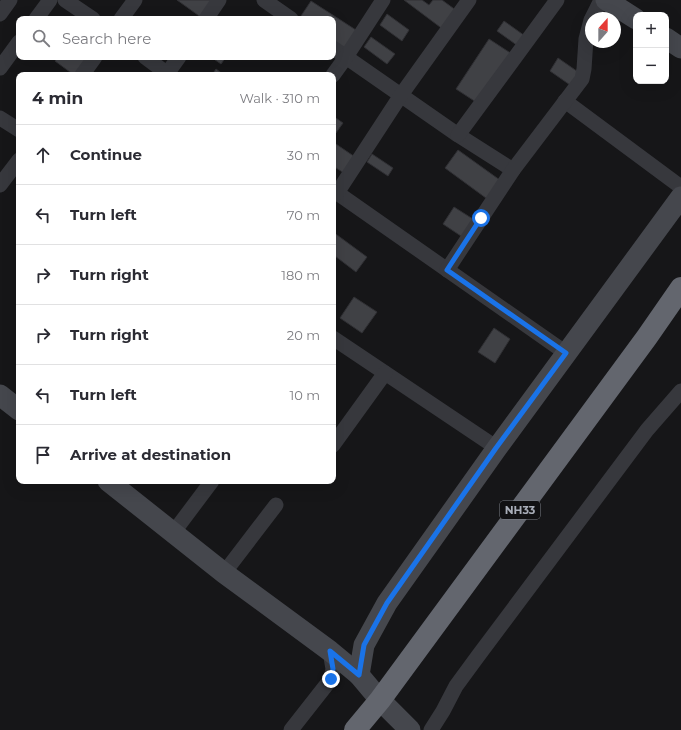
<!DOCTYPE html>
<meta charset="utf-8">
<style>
body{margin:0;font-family:Montserrat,sans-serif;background:#f7f7f7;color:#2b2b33}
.controls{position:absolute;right:12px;top:12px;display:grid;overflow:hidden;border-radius:8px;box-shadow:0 4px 16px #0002}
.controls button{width:36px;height:36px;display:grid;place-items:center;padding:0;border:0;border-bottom:1px solid #e1e1e2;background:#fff;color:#2b2b33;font:20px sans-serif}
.compass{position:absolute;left:585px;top:12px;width:36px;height:36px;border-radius:50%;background:#fff;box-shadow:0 4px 16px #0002;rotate:21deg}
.stop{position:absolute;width:12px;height:12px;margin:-9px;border:3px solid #1a73e8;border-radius:50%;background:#fff}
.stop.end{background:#1a73e8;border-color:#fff;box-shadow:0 1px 4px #0008}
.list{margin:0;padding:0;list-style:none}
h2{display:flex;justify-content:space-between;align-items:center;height:52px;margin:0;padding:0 16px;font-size:17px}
h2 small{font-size:13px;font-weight:400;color:#7c7c81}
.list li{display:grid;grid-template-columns:26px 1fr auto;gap:12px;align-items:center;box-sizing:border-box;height:60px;padding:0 16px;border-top:1px solid #e1e1e2}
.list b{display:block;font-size:15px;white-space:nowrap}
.list em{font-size:13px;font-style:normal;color:#7c7c81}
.icon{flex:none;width:22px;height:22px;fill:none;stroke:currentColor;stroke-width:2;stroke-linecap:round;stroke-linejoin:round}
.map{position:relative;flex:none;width:681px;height:730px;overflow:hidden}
.search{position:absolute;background:#fff;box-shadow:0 4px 16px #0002;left:16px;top:16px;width:320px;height:44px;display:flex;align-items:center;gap:10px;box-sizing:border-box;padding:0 14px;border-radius:8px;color:#7c7c81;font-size:15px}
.panel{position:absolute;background:#fff;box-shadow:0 4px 16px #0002;left:16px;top:72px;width:320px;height:412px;border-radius:8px}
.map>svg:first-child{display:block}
</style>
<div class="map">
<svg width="681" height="730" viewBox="0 0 681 730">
<rect width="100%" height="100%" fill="#161618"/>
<g fill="#404145" stroke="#303034">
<polygon points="177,0 215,0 202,18"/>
<polygon points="404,0 422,0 429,5 433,0 442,0 457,11 444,30"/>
<polygon points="311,1 359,32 347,50 333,41 333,19 299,19"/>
<polygon points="387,14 409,30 402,41 380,25"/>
<polygon points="504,21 525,36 518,46 497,31"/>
<polygon points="371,37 395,54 387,64 364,47"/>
<polygon points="489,39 512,54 479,104 456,89"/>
<polygon points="58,57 91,57 78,75 74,75 55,61"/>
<polygon points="211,57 226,57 221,64"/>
<polygon points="558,58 581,74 573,87 550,71"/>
<polygon points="216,69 224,75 212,75"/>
<polygon points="333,116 343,123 333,137"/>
<polygon points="333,142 355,157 344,173 333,166"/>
<polygon points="458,150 504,183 490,201 445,168"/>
<polygon points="372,154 393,168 388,176 367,162"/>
<polygon points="454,207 476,221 464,238 443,224"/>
<polygon points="333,232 367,257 356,272 335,256 333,258"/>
<polygon points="354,297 377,312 362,333 340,318"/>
<polygon points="494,328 510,339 495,363 478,352"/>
</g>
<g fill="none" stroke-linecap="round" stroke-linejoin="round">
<g stroke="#37383d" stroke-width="15">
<polyline points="65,0 93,19"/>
<polyline points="264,0 291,19"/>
<polyline points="0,14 10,0"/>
<polyline points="592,18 601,0"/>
<polyline points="36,19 50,0"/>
<polyline points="121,19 135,0"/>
<polyline points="206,19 219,0"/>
<polyline points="333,48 458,135 513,170"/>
<polyline points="145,57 169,75"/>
<polyline points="0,68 19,42"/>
<polyline points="82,75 95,57"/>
<polyline points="166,75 179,57"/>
<polyline points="333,75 346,57 383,0"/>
<polyline points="565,101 681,187"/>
<polyline points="0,118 19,130"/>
<polyline points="458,135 519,52 557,0"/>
<polyline points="0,185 19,160"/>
<polyline points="333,190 566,353"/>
<polyline points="337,193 401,95 469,0"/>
<polyline points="447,270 513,170 582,79 584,69 586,39 591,20"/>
<polyline points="333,338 497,448"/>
<polyline points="333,445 385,373"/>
<polyline points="173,533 212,481"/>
<polyline points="224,573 276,505"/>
<polyline points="291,730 331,679 333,669 330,651"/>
<polyline points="431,730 443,711 456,686 478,656 647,430 681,391"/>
</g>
<g stroke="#45474d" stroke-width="21">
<polyline points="606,0 636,19"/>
<polyline points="666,38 681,48"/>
<polyline points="0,395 19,410"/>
<polyline points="108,481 224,573 330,651 359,675"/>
<polyline points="410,730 380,700 359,675 364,645 387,603 497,448 681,197"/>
</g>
<polyline stroke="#63666e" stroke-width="22" points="355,730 380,700 647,337 681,288"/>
</g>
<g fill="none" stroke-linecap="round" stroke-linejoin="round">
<polyline stroke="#1a73e8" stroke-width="5" points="331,679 333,669 330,651 359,675 364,645 387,603 496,448 566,353 447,270 481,218"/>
</g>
<g text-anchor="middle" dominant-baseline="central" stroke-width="3" stroke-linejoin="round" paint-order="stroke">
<rect fill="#111113" stroke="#7b7e86" stroke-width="1" x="500" y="501" width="40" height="18" rx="3"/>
<g font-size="11" font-weight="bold" fill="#a8adb8">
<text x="520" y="510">NH33</text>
</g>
</g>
</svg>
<div class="controls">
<button>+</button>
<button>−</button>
</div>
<svg class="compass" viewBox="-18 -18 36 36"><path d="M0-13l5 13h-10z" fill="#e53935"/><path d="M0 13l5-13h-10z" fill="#7c7c81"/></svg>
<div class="stop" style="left:481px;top:218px"></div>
<div class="stop end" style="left:331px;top:679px"></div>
<div class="search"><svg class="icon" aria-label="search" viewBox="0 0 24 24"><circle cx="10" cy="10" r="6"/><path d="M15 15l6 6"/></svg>Search here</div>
<section class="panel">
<h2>4 min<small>Walk · 310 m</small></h2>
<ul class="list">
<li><svg class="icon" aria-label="ahead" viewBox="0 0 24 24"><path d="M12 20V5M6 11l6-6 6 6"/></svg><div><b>Continue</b></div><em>30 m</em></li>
<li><svg class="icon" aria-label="left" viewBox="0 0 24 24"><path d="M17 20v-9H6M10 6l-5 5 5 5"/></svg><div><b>Turn left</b></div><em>70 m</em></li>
<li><svg class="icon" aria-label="right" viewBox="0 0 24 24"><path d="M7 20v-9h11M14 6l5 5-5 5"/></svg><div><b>Turn right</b></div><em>180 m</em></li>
<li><svg class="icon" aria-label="right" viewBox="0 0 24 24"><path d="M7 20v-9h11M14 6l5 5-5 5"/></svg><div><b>Turn right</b></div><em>20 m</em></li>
<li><svg class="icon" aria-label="left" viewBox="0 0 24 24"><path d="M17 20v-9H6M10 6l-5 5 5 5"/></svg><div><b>Turn left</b></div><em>10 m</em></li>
<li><svg class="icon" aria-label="arrive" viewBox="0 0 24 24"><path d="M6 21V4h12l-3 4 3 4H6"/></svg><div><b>Arrive at destination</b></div></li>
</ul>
</section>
</div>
